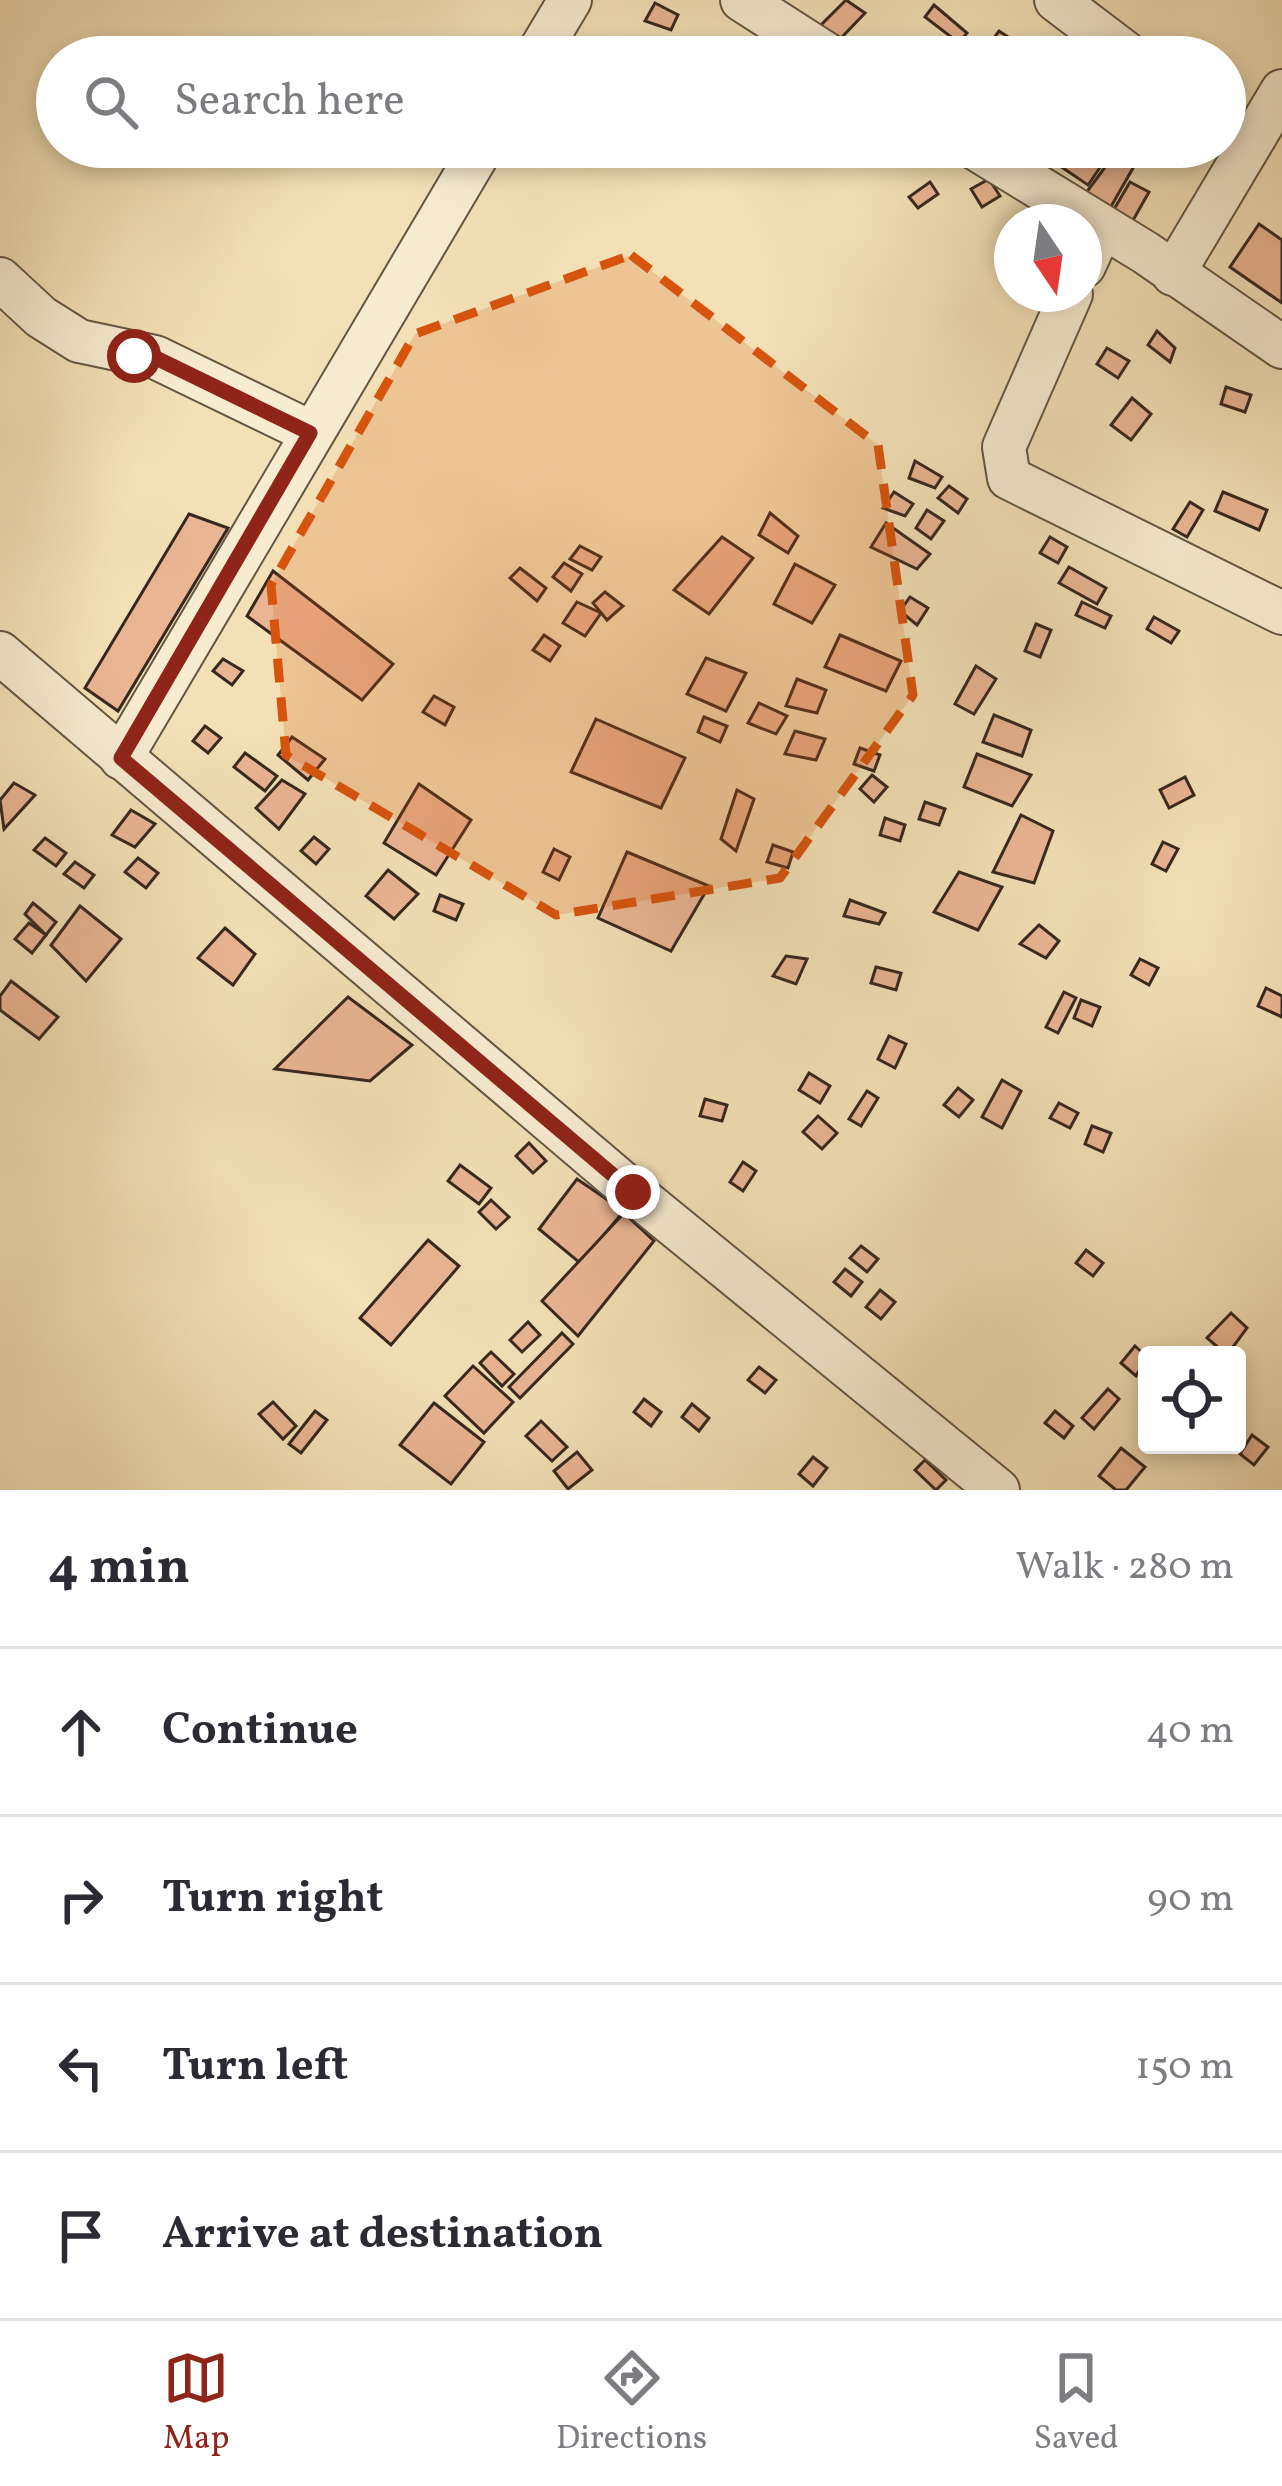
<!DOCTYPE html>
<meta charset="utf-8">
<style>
body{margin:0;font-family:Vollkorn,serif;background:#f7f7f7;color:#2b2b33}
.controls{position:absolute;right:36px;bottom:36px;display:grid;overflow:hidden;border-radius:12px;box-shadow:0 6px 18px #0003}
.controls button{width:108px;height:108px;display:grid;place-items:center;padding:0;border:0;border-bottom:3px solid #e1e1e2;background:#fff;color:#2b2b33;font:60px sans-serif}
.compass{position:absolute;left:994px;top:204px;width:108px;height:108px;border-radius:50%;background:#fff;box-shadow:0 6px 18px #0003;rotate:167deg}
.stop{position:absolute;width:36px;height:36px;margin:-27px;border:9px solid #8f2418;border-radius:50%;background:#fff}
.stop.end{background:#8f2418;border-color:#fff;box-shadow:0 3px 12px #0008}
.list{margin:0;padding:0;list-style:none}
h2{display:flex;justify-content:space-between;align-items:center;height:156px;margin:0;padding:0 48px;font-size:51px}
h2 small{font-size:39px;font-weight:400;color:#7c7c81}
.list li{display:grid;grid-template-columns:78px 1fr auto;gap:36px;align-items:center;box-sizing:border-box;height:168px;padding:0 48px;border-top:3px solid #e1e1e2}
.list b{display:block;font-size:45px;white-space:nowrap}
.list em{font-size:39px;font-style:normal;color:#7c7c81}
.icon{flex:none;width:66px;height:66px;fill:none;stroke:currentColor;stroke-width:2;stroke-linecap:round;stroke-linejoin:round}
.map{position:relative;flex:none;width:1282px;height:1490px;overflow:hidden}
.search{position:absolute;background:#fff;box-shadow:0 6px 18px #0003;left:36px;right:36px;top:36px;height:132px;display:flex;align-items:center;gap:30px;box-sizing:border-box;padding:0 42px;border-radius:66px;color:#7c7c81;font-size:45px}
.sheet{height:828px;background:#fff}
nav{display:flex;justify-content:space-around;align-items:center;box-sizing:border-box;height:168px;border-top:3px solid #e1e1e2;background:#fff;font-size:33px;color:#7c7c81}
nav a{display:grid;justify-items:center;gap:6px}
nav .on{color:#8f2418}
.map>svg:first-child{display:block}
</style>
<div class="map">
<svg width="1282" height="1490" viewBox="0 0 1282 1490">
<rect width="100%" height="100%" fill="#f3e0b6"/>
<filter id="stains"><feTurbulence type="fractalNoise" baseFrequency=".00167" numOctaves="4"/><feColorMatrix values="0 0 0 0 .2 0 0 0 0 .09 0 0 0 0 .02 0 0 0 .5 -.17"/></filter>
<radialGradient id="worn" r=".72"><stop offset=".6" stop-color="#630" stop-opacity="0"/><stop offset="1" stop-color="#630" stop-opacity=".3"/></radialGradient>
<g fill="#eab593" stroke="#36281e" stroke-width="3">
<polygon points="846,0 865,13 841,38 820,26"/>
<polygon points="655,3 678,15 671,30 645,21"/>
<polygon points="934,5 967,33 959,43 925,17"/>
<polygon points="999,31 1038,57 980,57"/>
<polygon points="1032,147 1114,147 1088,185"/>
<polygon points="1120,147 1141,154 1109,210 1086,193"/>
<polygon points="989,179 1000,196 982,207 971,189"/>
<polygon points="930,182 938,194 918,208 909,197"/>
<polygon points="1130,182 1149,192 1132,222 1113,211"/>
<polygon points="1259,224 1282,240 1282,303 1230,267"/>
<polygon points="1157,331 1175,348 1170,362 1148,345"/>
<polygon points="1107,348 1129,361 1118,378 1097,364"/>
<polygon points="1226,387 1251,395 1245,412 1221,404"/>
<polygon points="1132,398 1151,414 1131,440 1111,425"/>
<polygon points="915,461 942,477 935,488 909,478"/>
<polygon points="949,486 967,499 958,513 938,498"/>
<polygon points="894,492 913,504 905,516 883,508"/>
<polygon points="1223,492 1267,510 1259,530 1215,511"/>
<polygon points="1190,502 1203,510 1187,537 1173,529"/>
<polygon points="927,510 944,521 931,539 916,528"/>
<polygon points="770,513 798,536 788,553 759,535"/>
<polygon points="189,514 228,528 118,711 85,688"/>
<polygon points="886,523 930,554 917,569 871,547"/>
<polygon points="722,537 753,558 709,614 674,590"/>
<polygon points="1050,537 1067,547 1058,563 1040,553"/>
<polygon points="580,546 601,557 592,570 570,559"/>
<polygon points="564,563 582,574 571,591 553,577"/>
<polygon points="795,564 835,585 812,623 774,604"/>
<polygon points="1069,567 1106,588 1097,604 1059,583"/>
<polygon points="520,568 546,588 537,601 510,578"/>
<polygon points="273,571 393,664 362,700 247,616"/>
<polygon points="605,592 623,606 607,620 593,603"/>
<polygon points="910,597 928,608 917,625 900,611"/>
<polygon points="577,602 601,613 585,636 563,623"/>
<polygon points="1082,602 1111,616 1105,628 1076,615"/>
<polygon points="1154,617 1179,631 1171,643 1147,629"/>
<polygon points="1036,624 1051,630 1040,657 1025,651"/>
<polygon points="544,635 560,646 550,661 533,650"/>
<polygon points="840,635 901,661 886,691 825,667"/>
<polygon points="706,658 746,673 726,711 687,694"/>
<polygon points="223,659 243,671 232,685 213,671"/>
<polygon points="976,666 996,679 974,714 955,704"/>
<polygon points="797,679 826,690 817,713 786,706"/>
<polygon points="434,696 454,707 445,725 423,712"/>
<polygon points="759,703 787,716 776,734 748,723"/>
<polygon points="994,715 1031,730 1022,756 983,742"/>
<polygon points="704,717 727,726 720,742 698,732"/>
<polygon points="596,719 685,758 661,808 571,772"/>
<polygon points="205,726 221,738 208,753 193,741"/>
<polygon points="795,731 825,739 816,760 785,754"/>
<polygon points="292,737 325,759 308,780 278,755"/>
<polygon points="860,748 880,755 874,771 854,764"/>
<polygon points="245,753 277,776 265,791 234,767"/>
<polygon points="977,754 1031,775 1012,806 964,787"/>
<polygon points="872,775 887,787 874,802 860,789"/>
<polygon points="1185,777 1194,795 1169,808 1160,790"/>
<polygon points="282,780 305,794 279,829 256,808"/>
<polygon points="14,783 35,795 4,829 0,800"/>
<polygon points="419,784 471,820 436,875 384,843"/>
<polygon points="737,790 754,799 736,851 721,839"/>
<polygon points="925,802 945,809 939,825 919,819"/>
<polygon points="131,810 155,824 135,847 112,835"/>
<polygon points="1021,815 1053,831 1034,883 993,872"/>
<polygon points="885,818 905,825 900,841 880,835"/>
<polygon points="314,837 329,849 316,864 301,851"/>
<polygon points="45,838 66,853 56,866 34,850"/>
<polygon points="1163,842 1178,849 1166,871 1152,864"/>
<polygon points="773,845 793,852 788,868 767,862"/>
<polygon points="554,849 570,857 559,880 543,872"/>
<polygon points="627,852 709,886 671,951 598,918"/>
<polygon points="138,858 158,873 146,888 125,872"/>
<polygon points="75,862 94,875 84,888 64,874"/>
<polygon points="388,870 418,894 394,919 366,896"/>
<polygon points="959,872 1002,887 978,930 934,912"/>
<polygon points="440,895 463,904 456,920 434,911"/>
<polygon points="850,900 885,913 879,924 844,916"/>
<polygon points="33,903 56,922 46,935 25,914"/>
<polygon points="80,906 121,939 86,981 51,945"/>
<polygon points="29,923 46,935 32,953 15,939"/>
<polygon points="1039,925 1059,941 1046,958 1020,944"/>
<polygon points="225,928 255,954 233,985 198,958"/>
<polygon points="786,956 807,959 796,984 773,976"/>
<polygon points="1140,959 1158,968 1149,985 1131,975"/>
<polygon points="876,967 901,973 896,990 871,983"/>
<polygon points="11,981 58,1017 39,1039 0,1010 0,996"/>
<polygon points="1266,988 1282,996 1282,1017 1258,1006"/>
<polygon points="1064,992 1076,998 1058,1033 1046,1027"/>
<polygon points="348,997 412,1045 370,1081 275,1069"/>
<polygon points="1081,1000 1100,1007 1092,1026 1074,1018"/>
<polygon points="889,1036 906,1044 895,1068 878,1059"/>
<polygon points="809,1073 830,1086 820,1103 799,1090"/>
<polygon points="1002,1080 1021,1091 1002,1128 982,1117"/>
<polygon points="958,1088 973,1100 959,1117 944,1105"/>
<polygon points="867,1091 878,1098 861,1126 849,1119"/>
<polygon points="705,1099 727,1105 722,1121 700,1116"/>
<polygon points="1059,1103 1078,1113 1070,1128 1050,1118"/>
<polygon points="818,1116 837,1133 822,1149 803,1132"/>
<polygon points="1092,1126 1111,1133 1103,1152 1085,1144"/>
<polygon points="529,1143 546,1161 533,1173 516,1156"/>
<polygon points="743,1162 756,1171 743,1191 730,1182"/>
<polygon points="460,1165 491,1188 479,1204 448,1181"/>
<polygon points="577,1179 624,1211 580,1263 539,1229"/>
<polygon points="491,1200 509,1217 496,1229 479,1212"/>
<polygon points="624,1213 654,1241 578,1336 542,1301"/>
<polygon points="428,1240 459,1266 391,1345 360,1318"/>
<polygon points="861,1246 878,1259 867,1272 850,1258"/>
<polygon points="1086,1250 1103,1263 1093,1276 1076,1263"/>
<polygon points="845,1269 862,1282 851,1296 834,1282"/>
<polygon points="880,1290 895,1302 881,1319 866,1307"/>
<polygon points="1231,1313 1247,1328 1227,1355 1207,1338"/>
<polygon points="528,1322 540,1335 522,1352 510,1340"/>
<polygon points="562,1333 573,1344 520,1398 509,1387"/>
<polygon points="1135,1346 1147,1357 1136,1376 1121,1363"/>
<polygon points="491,1352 514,1374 502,1386 480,1363"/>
<polygon points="473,1366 513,1402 484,1433 445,1396"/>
<polygon points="759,1367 776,1380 765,1393 748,1380"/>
<polygon points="1108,1389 1119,1399 1094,1429 1082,1418"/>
<polygon points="644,1399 661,1412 651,1426 634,1412"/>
<polygon points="273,1402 296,1426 283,1439 259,1414"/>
<polygon points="434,1403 484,1442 451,1484 400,1445"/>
<polygon points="692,1404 709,1418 699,1431 682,1417"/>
<polygon points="315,1411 327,1420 301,1453 289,1444"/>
<polygon points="1055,1411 1073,1426 1064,1438 1045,1423"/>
<polygon points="541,1421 567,1447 552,1461 526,1436"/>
<polygon points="1252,1435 1268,1447 1254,1465 1240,1454"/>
<polygon points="1121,1448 1145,1467 1126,1490 1116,1490 1099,1476"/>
<polygon points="577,1452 592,1470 568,1489 554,1471"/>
<polygon points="813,1457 827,1468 813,1486 799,1474"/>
<polygon points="925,1460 946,1480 936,1490 915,1470"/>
</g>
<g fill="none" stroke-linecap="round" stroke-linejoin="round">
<g stroke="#655644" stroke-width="46">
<g id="minor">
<polyline points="742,0 831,57"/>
<polyline points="1056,0 1131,57"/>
<polyline points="536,57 570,0"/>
<polyline points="973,147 1146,253 1282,347"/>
<polyline points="1084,266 1101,229"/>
<polyline points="1173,274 1282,91"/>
<polyline points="0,279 41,317 79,341 155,357 310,432"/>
<polyline points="1071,294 1004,447 1009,478 1282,613"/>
<polyline points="0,653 633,1192 998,1490"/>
<polyline points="121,758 482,147"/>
</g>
</g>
<use href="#minor" stroke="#f7ebd0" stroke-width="42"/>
</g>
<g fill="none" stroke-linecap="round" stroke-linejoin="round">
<polyline stroke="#8f2418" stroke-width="15" points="134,356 154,357 310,433 121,758 633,1192"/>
</g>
<path fill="#d6540e" fill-opacity="0.2" stroke="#d6540e" stroke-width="9" stroke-dasharray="24 15" stroke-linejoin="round" d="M 631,255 L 878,445 L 913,695 L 780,878 L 556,915 L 286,755 L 271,585 L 415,334 Z"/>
<rect width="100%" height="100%" filter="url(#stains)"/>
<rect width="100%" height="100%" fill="url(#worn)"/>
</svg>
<div class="controls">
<button><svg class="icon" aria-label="locate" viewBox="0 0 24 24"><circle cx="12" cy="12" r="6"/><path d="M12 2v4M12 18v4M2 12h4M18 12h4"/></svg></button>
</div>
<svg class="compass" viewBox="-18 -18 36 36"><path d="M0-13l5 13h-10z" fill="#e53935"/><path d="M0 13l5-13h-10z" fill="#7c7c81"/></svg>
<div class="stop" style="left:134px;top:356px"></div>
<div class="stop end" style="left:633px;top:1192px"></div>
<div class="search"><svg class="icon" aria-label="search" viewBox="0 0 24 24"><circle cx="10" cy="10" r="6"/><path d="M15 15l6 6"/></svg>Search here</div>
</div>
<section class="sheet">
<h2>4 min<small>Walk · 280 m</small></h2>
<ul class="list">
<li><svg class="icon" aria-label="ahead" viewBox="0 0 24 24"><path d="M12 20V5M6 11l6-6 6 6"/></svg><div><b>Continue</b></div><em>40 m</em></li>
<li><svg class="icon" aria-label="right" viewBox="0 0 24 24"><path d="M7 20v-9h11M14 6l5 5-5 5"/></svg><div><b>Turn right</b></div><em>90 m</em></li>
<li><svg class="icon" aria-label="left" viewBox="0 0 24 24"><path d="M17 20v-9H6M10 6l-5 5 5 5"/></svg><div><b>Turn left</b></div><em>150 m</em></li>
<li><svg class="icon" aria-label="arrive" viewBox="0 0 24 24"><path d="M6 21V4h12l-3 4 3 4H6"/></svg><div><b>Arrive at destination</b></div></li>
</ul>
</section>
<nav>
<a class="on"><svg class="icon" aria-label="map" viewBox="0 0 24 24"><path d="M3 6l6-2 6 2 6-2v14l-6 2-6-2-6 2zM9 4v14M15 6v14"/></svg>Map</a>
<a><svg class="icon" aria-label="directions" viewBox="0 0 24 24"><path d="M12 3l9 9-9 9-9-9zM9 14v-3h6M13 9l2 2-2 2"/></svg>Directions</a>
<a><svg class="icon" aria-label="saved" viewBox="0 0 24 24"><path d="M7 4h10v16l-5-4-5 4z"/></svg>Saved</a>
</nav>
